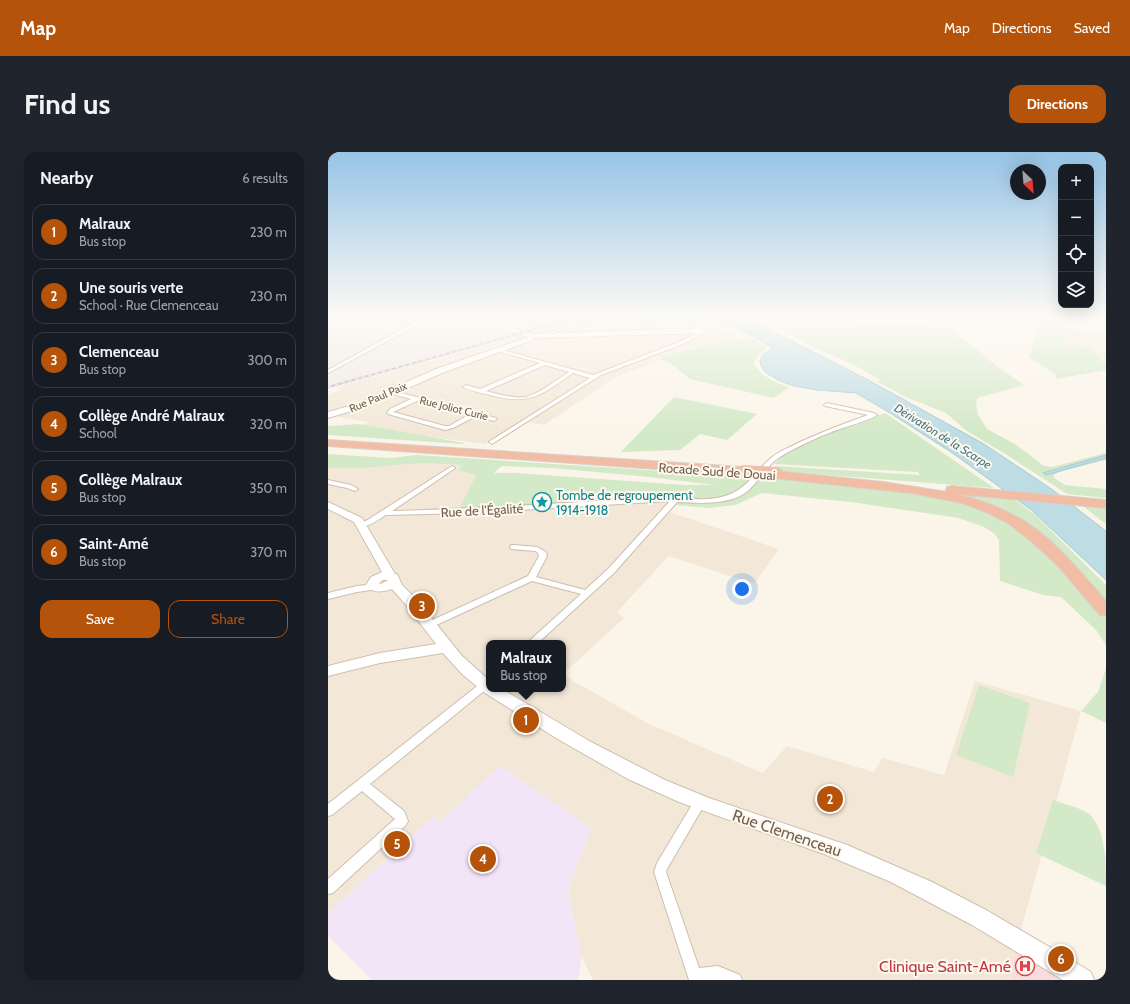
<!DOCTYPE html>
<meta charset="utf-8">
<style>
body{margin:0;font-family:Cabin,sans-serif;background:#20242c;color:#f1f3f6}
.controls{position:absolute;right:12px;top:12px;display:grid;overflow:hidden;border-radius:8px;box-shadow:0 4px 16px #0002}
.controls button{width:36px;height:36px;display:grid;place-items:center;padding:0;border:0;border-bottom:1px solid #363941;background:#171b24;color:#f1f3f6;font:20px sans-serif}
.compass{position:absolute;left:682px;top:12px;width:36px;height:36px;border-radius:50%;background:#171b24;box-shadow:0 4px 16px #0002;rotate:154deg}
.you{position:absolute;left:414px;top:437px;width:14px;height:14px;margin:-10px;border:3px solid #fff;border-radius:50%;background:#1a73e8;box-shadow:0 0 0 6px #1a73e833}
.badge{display:grid;place-items:center;width:26px;height:26px;border-radius:50%;background:#b45309;color:#fff;font-size:13px;font-weight:700}
.pin{position:absolute;translate:-50% -50%;border:2px solid #fff;box-shadow:0 1px 4px #0006}
.popup{position:absolute;left:158px;top:488px;width:80px;height:52px;box-sizing:border-box;display:grid;place-content:center;border-radius:8px;background:#171b24;filter:drop-shadow(0 1px 3px #0005);font-size:13px;white-space:nowrap;color:#9ea1a6}
.popup b{font-size:15px;color:#f1f3f6}
.popup::after{content:'';position:absolute;left:50%;top:100%;margin-left:-8px;border:8px solid transparent;border-top-color:#171b24}
.list{margin:0;padding:0;list-style:none}
h2{display:flex;justify-content:space-between;align-items:center;height:52px;margin:0;padding:0 16px;font-size:17px}
h2 small{font-size:13px;font-weight:400;color:#9ea1a6}
.list li{display:grid;grid-template-columns:26px 1fr auto;gap:12px;align-items:center;box-sizing:border-box;height:56px;margin:0 8px 8px;padding:0 8px;border:1px solid #363941;border-radius:12px}
.list b{display:block;font-size:15px;white-space:nowrap}
.list p{margin:0;font-size:13px;white-space:nowrap;color:#9ea1a6}
.list em{font-size:13px;font-style:normal;color:#9ea1a6}
.actions{display:flex;gap:8px;padding:12px 16px}
.actions a{flex:1;padding:9px 0;border:1px solid #b45309;border-radius:12px;text-align:center;font-size:14px;color:#b45309}
.actions .main{background:#b45309;color:#fff}
.icon{flex:none;width:22px;height:22px;fill:none;stroke:currentColor;stroke-width:2;stroke-linecap:round;stroke-linejoin:round}
.map{position:relative;flex:none;width:778px;height:828px;overflow:hidden;border-radius:12px}
header{display:flex;align-items:center;gap:24px;box-sizing:border-box;height:56px;padding:0 20px;background:#b45309;color:#fff}
header strong{font-size:19px}
nav{display:flex;gap:22px;margin-inline-start:auto;font-size:14px}
.intro{display:flex;align-items:center;justify-content:space-between;box-sizing:border-box;height:96px;padding:0 24px}
h1{margin:0;font-size:28px}
.button{padding:10px 18px;border-radius:12px;background:#b45309;color:#fff;font-size:14px;font-weight:700}
main{display:flex;gap:24px;padding:0 24px}
aside{flex:1;background:#171b24;border-radius:12px;box-shadow:0 4px 16px #0002}
.map>svg:first-child{display:block}
</style>
<header>
<strong>Map</strong>
<nav><a>Map</a><a>Directions</a><a>Saved</a></nav>
</header>
<div class="intro"><h1>Find us</h1><a class="button">Directions</a></div>
<main>
<aside>
<h2>Nearby<small>6 results</small></h2>
<ul class="list">
<li><span class="badge">1</span><div><b>Malraux</b><p>Bus stop</p></div><em>230 m</em></li>
<li><span class="badge">2</span><div><b>Une souris verte</b><p>School · Rue Clemenceau</p></div><em>230 m</em></li>
<li><span class="badge">3</span><div><b>Clemenceau</b><p>Bus stop</p></div><em>300 m</em></li>
<li><span class="badge">4</span><div><b>Collège André Malraux</b><p>School</p></div><em>320 m</em></li>
<li><span class="badge">5</span><div><b>Collège Malraux</b><p>Bus stop</p></div><em>350 m</em></li>
<li><span class="badge">6</span><div><b>Saint-Amé</b><p>Bus stop</p></div><em>370 m</em></li>
</ul>
<div class="actions"><a class="main">Save</a><a>Share</a></div>
</aside>
<div class="map">
<svg width="778" height="828" viewBox="0 0 778 828">
<rect width="100%" height="100%" fill="#fbf5e9"/>
<g fill="#f3e8d8">
<polygon points="0,164 201,164 186,172 161,180 59,166 15,166 0,170"/>
<polygon points="261,164 329,164 313,168 313,170 298,179 321,179 330,173 375,167 388,176 401,177 413,187 387,190 366,195 286,226 216,273 192,269 157,292 81,282 35,273 40,270 10,265 0,265 0,242 13,238 9,235"/>
<polygon points="738,183 778,188 778,212 772,207 764,196 734,194"/>
<polygon points="93,311 135,313 131,318 148,323 132,357 339,344 351,341 361,341 342,360 451,397 426,432 341,404 289,460 296,466 235,522 235,491 161,491 161,537 235,537 235,523 321,572 435,621 459,594 546,620 554,606 616,623 647,529 753,559 687,800 683,828 265,828 254,805 240,739 263,676 172,614 112,670 105,665 0,760 0,316 38,316"/>
</g>
<polygon fill="#fbe8de" points="666,164 778,164 778,165 663,169"/>
<polygon fill="#ede8e2" points="201,164 261,164 0,237 0,170 15,166 59,166 161,180 186,172"/>
<polygon fill="#f2e5f8" points="172,614 263,676 240,739 254,805 250,828 44,828 0,784 0,760 105,665 112,670"/>
<polygon fill="#f9ddde" points="687,800 733,828 683,828"/>
<g fill="#d3e9c8" fill-rule="evenodd">
<polygon points="329,164 370,164 375,167 330,173 321,179 297,180 313,170 313,168"/>
<polygon points="742,166 740,177 778,181 778,188 738,183 735,194 764,196 772,207 778,212 778,218 728,227 728,223 701,205 713,167"/>
<polygon points="614,170 674,218 696,233 649,246 648,251 650,263 659,277 687,292 716,314 724,315 778,301 778,303 716,321 718,322 778,306 778,308 731,320 726,323 726,326 737,333 778,337 778,346 739,342 679,303 639,279 618,261 578,245 548,229 553,228 524,212 479,192 455,177"/>
<path d="M 422,186 L 439,195 C 435,201 428,203 426,212 C 434,225 447,230 461,235 L 446,246 L 362,227 L 343,212 L 333,207 C 365,195 388,190 422,186 Z"/>
<polygon points="346,245 429,262 399,288 372,282 352,298 293,300"/>
<path d="M 557,261 L 666,336 L 448,319 L 447,314 L 592,323 L 590,320 L 446,312 C 473,286 522,273 557,261 Z"/>
<polygon points="31,272 136,291 135,292 0,283 0,274"/>
<path d="M 0,302 L 63,306 L 88,303 L 457,327 L 561,338 L 614,346 L 618,340 L 683,345 L 707,363 L 778,433 L 778,493 L 768,478 L 733,445 L 715,443 L 672,429 L 671,388 L 667,382 L 656,375 L 631,366 L 523,350 L 433,341 L 408,353 L 381,356 L 347,353 L 360,341 L 351,341 L 339,344 L 131,357 L 148,323 L 130,318 L 135,313 L 93,311 L 38,316 L 0,316 ZM 175,314 L 224,316 L 321,325 L 386,333 L 357,333 L 188,321 L 166,321 L 171,316 Z"/>
<polygon points="750,350 778,353 778,372 775,370"/>
<polygon points="778,516 778,571 753,559 770,540"/>
<polygon points="651,533 702,551 685,625 628,603"/>
<path d="M 725,648 C 736,652 750,655 760,661 C 778,677 778,709 778,734 L 708,701 Z"/>
</g>
<g fill="#bedce4" stroke="#a5cbd5">
<polygon points="378,164 415,164 544,230 656,292 722,336 778,379 778,428 702,357 623,300 562,261 528,241 489,238 466,234 450,228 437,220 433,214 432,209 435,203 443,197 443,195 407,175 394,173"/>
<polygon points="778,303 778,306 718,323 715,321"/>
</g>
<g fill="none" stroke-linecap="round" stroke-linejoin="round">
<g stroke="#cdbeaf" stroke-width="2">
<g id="street">
<polygon points="101,164 106,164 0,221 0,218 89,169"/>
<polygon points="289,164 297,164 238,177 210,185 208,184 237,175"/>
<path d="M 375,178 L 379,179 L 355,192 L 273,223 L 164,292 L 161,290 L 162,289 L 262,226 L 245,221 C 213,243 203,254 162,243 C 154,241 142,239 135,235 L 138,233 L 152,237 L 212,211 L 169,199 L 169,198 L 171,197 L 265,223 L 351,190 ZM 217,213 L 241,220 C 228,228 213,241 198,245 C 185,247 170,242 158,239 Z"/>
<path d="M 62,238 L 168,266 L 169,267 L 166,269 L 148,264 L 125,276 L 117,278 L 60,262 L 59,261 L 62,257 L 83,247 L 60,241 L 60,239 ZM 89,249 L 142,262 L 121,274 L 117,274 L 65,260 Z"/>
<path d="M 499,251 L 546,261 L 549,263 C 540,269 523,273 512,277 C 494,283 464,297 449,307 C 435,317 428,336 412,344 C 392,353 371,351 349,350 L 286,421 L 210,491 L 199,491 L 253,442 L 204,429 L 104,475 L 98,475 L 97,473 L 98,471 L 200,424 L 211,404 L 210,401 L 207,399 L 183,397 L 182,395 L 183,393 L 186,393 L 209,395 L 218,400 L 219,404 L 208,425 L 257,438 L 280,417 L 342,349 L 144,361 L 58,363 C 50,368 43,373 34,375 L 30,373 L 41,367 L 124,314 L 127,316 L 126,317 L 64,359 C 152,357 240,351 328,345 C 350,344 376,351 397,344 C 421,336 425,321 443,306 C 451,299 462,295 472,290 C 494,280 517,271 540,263 L 497,254 L 496,253 Z"/>
<polygon points="0,328 23,333 30,337 27,339 19,336 0,332"/>
<polygon points="47,432 51,435 50,437 29,440 0,447 0,441 29,434"/>
<polygon points="161,526 161,535 42,632 76,659 80,669 78,673 5,741 0,742 0,727 67,667 34,639 4,663 0,664 0,652 158,527"/>
<polygon points="372,645 376,646 378,650 339,717 338,720 371,816 390,814 412,823 414,828 361,828 326,720 329,711 368,646"/>
</g>
</g>
<g stroke="#cfbfad" stroke-width="2">
<g id="secondary">
<polygon points="109,164 122,164 169,172 204,182 372,176 380,179 377,181 206,186 205,188 114,221 37,255 0,266 0,260 31,251 108,217 201,185 168,176 112,166"/>
<path d="M 0,350 L 34,366 L 67,422 L 69,422 L 74,433 L 89,448 L 134,504 L 161,528 L 161,537 L 174,537 L 263,590 L 337,628 L 381,646 L 519,693 L 604,730 L 658,758 L 737,804 L 763,820 L 766,828 L 735,828 L 644,773 L 563,730 L 496,702 L 351,650 L 300,627 L 228,586 L 157,541 L 134,522 L 115,501 L 52,511 L 0,524 L 0,514 L 52,501 L 108,492 L 79,454 L 64,437 C 55,440 44,442 38,433 L 43,425 L 54,420 L 26,370 L 0,357 ZM 54,428 L 60,428 L 55,431 L 51,432 Z"/>
</g>
</g>
<g stroke="#d8d2cd" stroke-width="2">
<g id="highway">
<polygon points="0,288 415,315 419,316 421,319 419,322 415,323 0,294"/>
<path d="M 448,319 L 555,330 L 619,340 L 618,338 L 619,335 L 624,334 L 778,348 L 778,356 L 628,342 C 649,347 670,354 689,365 C 723,383 753,420 778,449 L 778,464 L 772,463 L 729,413 L 704,390 L 680,371 L 658,360 L 634,351 L 583,341 L 444,326 L 442,323 L 444,320 Z"/>
</g>
</g>
<use href="#street" fill="#fff" fill-rule="evenodd"/>
<use href="#secondary" fill="#fff" fill-rule="evenodd"/>
<use href="#highway" fill="#f1bda4" fill-rule="evenodd"/>
<g stroke="#b9a7c5" stroke-width="2">
<polyline id="rail" points="0,235 253,164"/>
</g>
<use href="#rail" stroke="#fef9ef" stroke-width="1" stroke-dasharray="3.5" stroke-linecap="butt"/>
<g stroke="#d8d2cd" stroke-width="12" stroke-linecap="butt">
<polyline id="highway-bridge" points="415,319 449,321"/>
</g>
<use href="#highway-bridge" stroke="#f1bda4" stroke-width="11"/>
</g>
<linearGradient id="sky" x2="0" y2="1"><stop stop-color="#97c4e6"/><stop offset="0.59" stop-color="#fdfaf5"/><stop offset="1" stop-color="#fdfaf5" stop-opacity="0"/></linearGradient>
<rect width="778" height="280" fill="url(#sky)"/>
<defs>
<g id="sight-ring" transform="scale(1)"><circle r="9.5" fill="#fef9ef" stroke="#0f9aa8" stroke-width="1.5"/><path d="M0-6L1.8-2.2L6-1.7L2.9 1.2L3.7 5.4L0 3.3L-3.7 5.4L-2.9 1.2L-6-1.7L-1.8-2.2Z" fill="#0f9aa8"/></g>
<g id="hospital-ring" transform="scale(1)"><circle r="9.5" fill="#fef9ef" stroke="#e0444e" stroke-width="1.5"/><path d="M-5-5h3v3.5h4V-5h3V5h-3V1.5h-4V5h-3Z" fill="#e0444e"/></g>
</defs>
<g fill-rule="evenodd">
<use href="#sight-ring" x="214" y="350"/>
<use href="#hospital-ring" x="697" y="814"/>
</g>
<g text-anchor="middle" dominant-baseline="central" stroke-width="4" stroke-linejoin="round" paint-order="stroke">
<g font-size="11" fill="#745e4e" stroke="#fef9ef">
<text transform="translate(50 245) rotate(-23)">Rue Paul Paix</text>
<text transform="translate(126 256) rotate(14)">Rue Joliot Curie</text>
</g>
<g font-size="12" font-style="italic" fill="#497886" stroke="#fef9ef">
<text transform="translate(615 284) rotate(32)">Dérivation de la Scarpe</text>
</g>
<g font-size="13" fill="#745e4e" stroke="#fef9ef">
<text transform="translate(389 319) rotate(4)">Rocade Sud de Douai</text>
<text transform="translate(154 358) rotate(-3)">Rue de l'Égalité</text>
</g>
<g font-size="13" fill="#0d838f" stroke="#fef9ef" text-anchor="start">
<text x="228" y="343">Tombe de regroupement<tspan x="228" dy="15">1914-1918</tspan></text>
</g>
<g font-size="16" fill="#745e4e" stroke="#fef9ef">
<text transform="translate(459 681) rotate(19)">Rue Clemenceau</text>
</g>
<g font-size="16" fill="#be3a42" stroke="#fef9ef" text-anchor="end">
<text x="683" y="814">Clinique Saint-Amé</text>
</g>
</g>
</svg>
<div class="controls">
<button>+</button>
<button>−</button>
<button><svg class="icon" aria-label="locate" viewBox="0 0 24 24"><circle cx="12" cy="12" r="6"/><path d="M12 2v4M12 18v4M2 12h4M18 12h4"/></svg></button>
<button><svg class="icon" aria-label="layers" viewBox="0 0 24 24"><path d="M12 4l9 5-9 5-9-5zM3 14l9 5 9-5"/></svg></button>
</div>
<svg class="compass" viewBox="-18 -18 36 36"><path d="M0-13l5 13h-10z" fill="#e53935"/><path d="M0 13l5-13h-10z" fill="#9ea1a6"/></svg>
<div class="you"></div>
<div class="pin badge" style="left:198px;top:568px">1</div>
<div class="popup"><b>Malraux</b>Bus stop</div>
<div class="pin badge" style="left:502px;top:647px">2</div>
<div class="pin badge" style="left:94px;top:454px">3</div>
<div class="pin badge" style="left:155px;top:707px">4</div>
<div class="pin badge" style="left:69px;top:692px">5</div>
<div class="pin badge" style="left:733px;top:807px">6</div>
</div>
</main>
